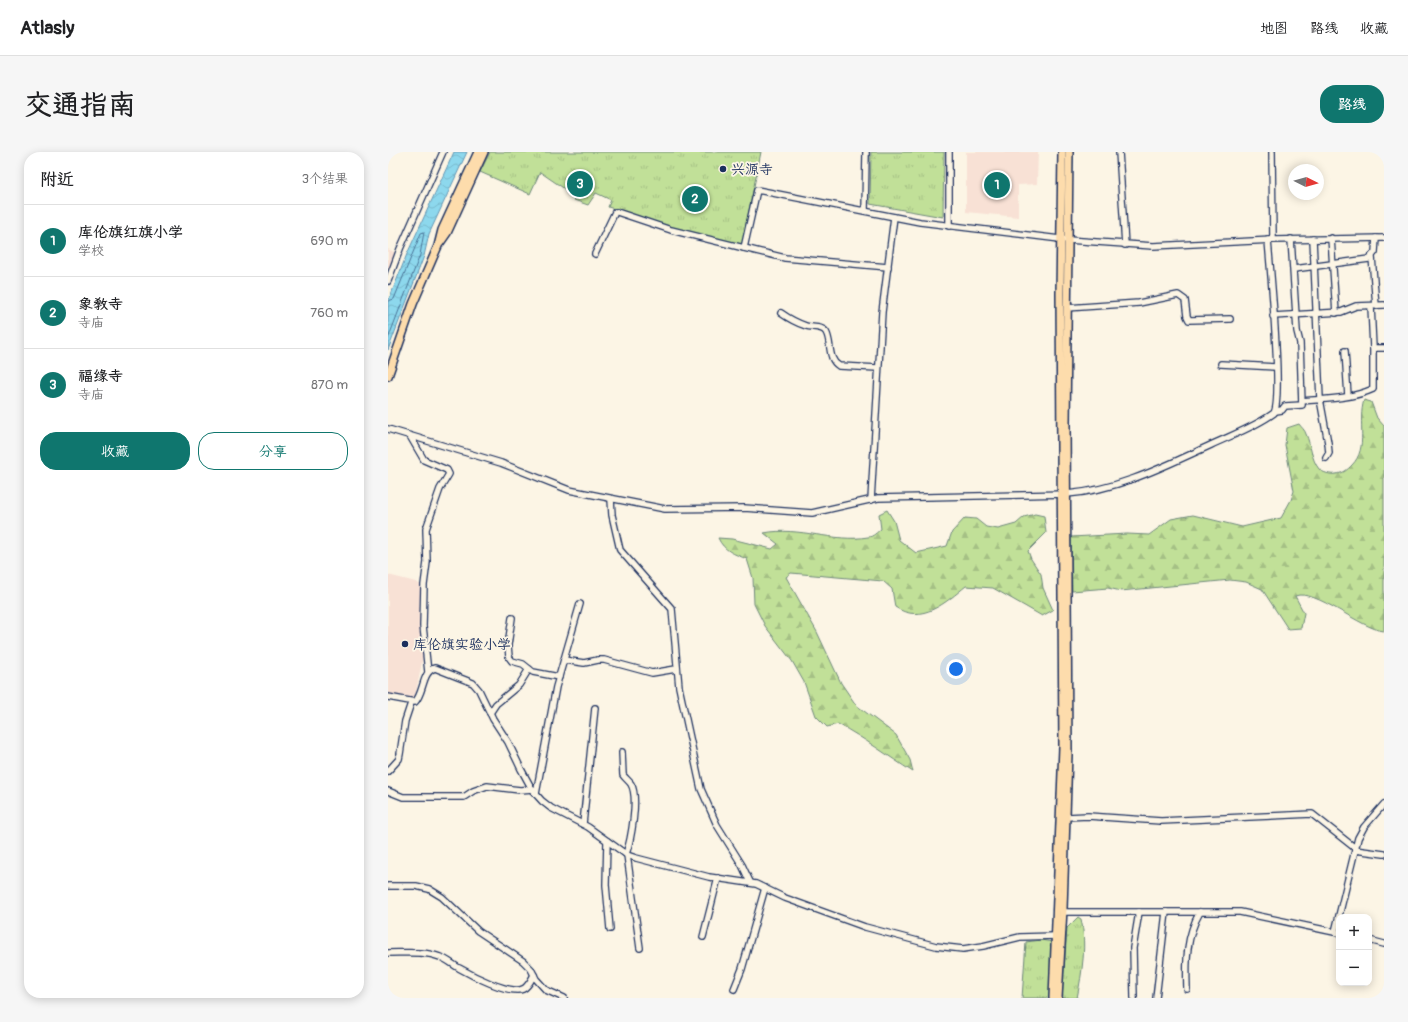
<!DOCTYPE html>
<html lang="zh">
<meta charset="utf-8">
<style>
body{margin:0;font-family:Pangolin,"LXGW WenKai TC",sans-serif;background:#f6f6f6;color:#202124}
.controls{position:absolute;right:12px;bottom:12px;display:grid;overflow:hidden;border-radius:8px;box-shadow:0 2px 10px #0003}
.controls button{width:36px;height:36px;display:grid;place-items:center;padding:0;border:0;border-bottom:1px solid #e0e0e0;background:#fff;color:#202124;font:20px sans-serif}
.compass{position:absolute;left:900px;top:12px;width:36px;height:36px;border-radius:50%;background:#fff;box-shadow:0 2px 10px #0003;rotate:95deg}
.you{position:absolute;left:568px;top:517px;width:14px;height:14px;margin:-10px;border:3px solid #fff;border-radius:50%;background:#1a73e8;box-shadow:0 0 0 6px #1a73e833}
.badge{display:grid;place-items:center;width:26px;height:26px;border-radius:50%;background:#0f766e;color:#fff;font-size:13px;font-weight:700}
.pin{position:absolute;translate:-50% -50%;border:2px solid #fff;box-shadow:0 1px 4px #0006}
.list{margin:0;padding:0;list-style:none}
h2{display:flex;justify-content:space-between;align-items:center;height:52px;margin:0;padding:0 16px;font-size:17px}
h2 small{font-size:13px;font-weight:400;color:#757577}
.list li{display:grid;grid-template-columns:26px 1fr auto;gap:12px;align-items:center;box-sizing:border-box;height:72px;padding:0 16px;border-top:1px solid #e0e0e0}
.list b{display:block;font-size:15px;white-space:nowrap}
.list p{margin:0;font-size:13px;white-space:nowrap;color:#757577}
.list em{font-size:13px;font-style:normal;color:#757577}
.actions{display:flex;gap:8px;padding:12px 16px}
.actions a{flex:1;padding:9px 0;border:1px solid #0f766e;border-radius:16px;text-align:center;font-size:14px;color:#0f766e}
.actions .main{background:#0f766e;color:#fff}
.map{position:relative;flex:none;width:996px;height:846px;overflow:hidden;border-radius:16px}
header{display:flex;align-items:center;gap:24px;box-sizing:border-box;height:56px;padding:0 20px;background:#fff;border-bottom:1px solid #e0e0e0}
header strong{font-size:19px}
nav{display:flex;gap:22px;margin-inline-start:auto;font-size:14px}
.intro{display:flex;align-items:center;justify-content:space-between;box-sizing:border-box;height:96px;padding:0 24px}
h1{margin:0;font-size:28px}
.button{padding:10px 18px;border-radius:16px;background:#0f766e;color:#fff;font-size:14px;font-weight:700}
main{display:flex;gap:24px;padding:0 24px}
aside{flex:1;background:#fff;border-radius:16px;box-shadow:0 2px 10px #0003}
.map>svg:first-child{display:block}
</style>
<header>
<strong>Atlasly</strong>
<nav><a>地图</a><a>路线</a><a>收藏</a></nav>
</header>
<div class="intro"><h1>交通指南</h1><a class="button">路线</a></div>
<main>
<aside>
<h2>附近<small>3个结果</small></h2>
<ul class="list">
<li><span class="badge">1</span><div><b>库伦旗红旗小学</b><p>学校</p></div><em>690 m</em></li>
<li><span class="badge">2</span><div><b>象教寺</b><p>寺庙</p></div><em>760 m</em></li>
<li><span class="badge">3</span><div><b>福缘寺</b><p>寺庙</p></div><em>870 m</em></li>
</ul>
<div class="actions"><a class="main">收藏</a><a>分享</a></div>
</aside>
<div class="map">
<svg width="996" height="846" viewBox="0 0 996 846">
<defs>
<pattern id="grass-tufts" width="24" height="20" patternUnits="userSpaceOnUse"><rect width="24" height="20" fill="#c1e098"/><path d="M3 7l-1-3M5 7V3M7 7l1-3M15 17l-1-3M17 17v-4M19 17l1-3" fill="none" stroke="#a5c085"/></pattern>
<pattern id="forest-firs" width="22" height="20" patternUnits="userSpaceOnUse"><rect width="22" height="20" fill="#c1e098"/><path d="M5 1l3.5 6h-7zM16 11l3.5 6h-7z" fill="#a5c085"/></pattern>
<pattern id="water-waves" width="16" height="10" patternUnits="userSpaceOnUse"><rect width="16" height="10" fill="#8dd8ed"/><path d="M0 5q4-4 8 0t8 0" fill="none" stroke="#79bace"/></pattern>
</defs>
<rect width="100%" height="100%" fill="#fcf5e5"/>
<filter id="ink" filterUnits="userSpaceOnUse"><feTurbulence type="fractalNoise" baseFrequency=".025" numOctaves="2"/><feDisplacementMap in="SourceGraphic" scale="8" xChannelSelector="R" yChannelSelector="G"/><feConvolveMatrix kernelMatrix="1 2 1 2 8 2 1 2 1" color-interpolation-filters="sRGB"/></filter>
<g filter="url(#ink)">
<g fill="#f8e1d5">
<polygon points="578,0 650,0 649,32 630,33 630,65 578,60"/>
<polygon points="0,97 8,101 0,119"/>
<polygon points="0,423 28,430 33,433 32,484 36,500 27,545 24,548 0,542"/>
</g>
<g fill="url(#grass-tufts)" stroke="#6e887b">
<polygon points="102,0 373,0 354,93 297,79 220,55 223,48 208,41 200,53 186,48 187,44 152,20 142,42 92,20"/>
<polygon points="483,0 556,0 555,65 482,52"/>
<path d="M 690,765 L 693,767 C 699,791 694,821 689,846 L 674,846 L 679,776 Z"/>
<polygon points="653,788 664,790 661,846 634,846 638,790"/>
</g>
<g fill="url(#forest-firs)" stroke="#6e887b">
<path d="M 976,248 L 983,250 L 989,266 L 996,274 L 996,479 C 973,477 927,436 907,444 L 916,461 L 913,476 L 900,477 L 874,437 L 858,430 L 842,428 L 733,439 L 720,436 L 684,439 L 683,385 L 739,382 L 761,383 L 783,367 L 805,363 L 854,375 L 893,366 L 903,348 L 906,339 L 897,293 L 899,276 L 911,272 C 913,275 917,278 918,282 C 923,293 923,307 931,317 C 935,321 943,323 948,322 C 956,321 959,318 964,313 C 981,296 969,270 976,248 Z"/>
<path d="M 499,358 L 506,369 L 511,388 L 528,401 L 559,394 L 564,380 L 577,366 L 588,367 L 598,375 L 610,377 L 628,372 L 636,365 L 647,362 L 656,364 L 658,381 L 640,399 L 643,407 L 653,422 L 655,436 L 665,458 L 654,464 L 605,436 L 578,434 C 558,450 534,473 507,455 L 504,437 L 495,429 L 403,421 L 398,425 L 429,480 L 453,531 L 468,553 L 508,583 L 522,608 L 525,620 C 500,604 476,586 450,572 L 439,575 L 428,564 L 416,530 L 404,509 L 377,474 L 366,452 L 365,426 L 359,407 C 346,402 336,399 330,386 L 344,387 L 384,397 L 390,392 L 376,381 C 411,374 446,391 480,385 C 485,385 489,380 493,377 L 491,362 Z"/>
</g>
<polygon fill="url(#water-waves)" stroke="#5f94b4" points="66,0 79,0 41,82 36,104 0,198 0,150 19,102"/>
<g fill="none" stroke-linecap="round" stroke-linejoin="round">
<polyline stroke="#497397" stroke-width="1" points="0,149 6,147 33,81 36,80 32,103 0,187"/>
<g stroke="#1b2f5e" stroke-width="8">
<g id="minor">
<polyline points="731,0 737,93"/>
<polyline points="884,0 885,88"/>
<polyline points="477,59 478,0"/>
<polyline points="561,74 561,0"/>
<polyline points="943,86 948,161"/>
<polyline points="925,87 932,247 940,291 941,301 938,306"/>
<polyline points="356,96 397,106 500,115"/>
<polyline points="207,102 227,60 229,60 283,78 356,96 369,38 532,70 680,88 765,94 885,88 996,86"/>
<polyline points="984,105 988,154"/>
<polyline points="906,117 981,107 987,100 988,86"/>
<polyline points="0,129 12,97 55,0"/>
<polyline points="679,156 751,151 790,143 797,148 799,164 801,168 842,167"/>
<path d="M 393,161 C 400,166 409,171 418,174 C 424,176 434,174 438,180 C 444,190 439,207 451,214 L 490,216"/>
<polyline points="885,164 953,160 968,154 996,153"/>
<polyline points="985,196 996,196"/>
<polyline points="957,199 960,244"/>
<polyline points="833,212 888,215"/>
<path d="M 914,249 C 938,247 963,247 985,237 L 985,196 L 983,154"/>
<polyline points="888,259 894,258 897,254 914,253 912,191 909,179 903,87"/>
<path d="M 0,277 L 113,311 L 181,338 L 277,357 L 356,356 L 424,361 L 490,346 L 679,342 C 730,338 777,314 823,293 C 844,283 867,275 886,261 C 895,245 882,115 880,88"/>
<polyline points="22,284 36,308 59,318 61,322 52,337 38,377 39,410 36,433 35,474 40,520"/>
<polyline points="223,347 224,363 232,398 284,457 291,535 313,637 329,673 354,713 362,730"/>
<polyline points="483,348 494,160 506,65"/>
<polyline points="124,466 120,493 121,505 124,509 135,512 145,520 171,525"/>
<polyline points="176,508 196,511 210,508 216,508 264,521 288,517"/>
<path d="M 0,545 L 27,550 C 36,541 34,519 47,516 L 85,531 L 91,538 L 105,567 L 120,590 L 133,617 L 145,639 L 154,649 L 163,656 L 200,675 L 239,703 L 248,706 L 321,725 L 368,732 L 397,746 L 477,775 L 548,794 L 575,797 L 595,794 L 632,785 L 668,784"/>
<polyline points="102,561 108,552 131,533 141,517"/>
<path d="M 234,600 L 235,623 C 237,626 241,629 243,632 C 251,645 243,688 238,702"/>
<polyline points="0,619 11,607 12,602 17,569 23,551"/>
<polyline points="0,639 15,645 76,645 85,639 99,634 132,638 145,637"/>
<polyline points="148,642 168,535 192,452"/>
<polyline points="679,665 700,664 773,669 924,662 967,696"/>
<polyline points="195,672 207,556"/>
<polyline points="219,689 218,733 222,777"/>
<polyline points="967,698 996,702"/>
<polyline points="239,703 252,796"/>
<polyline points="0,734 28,734 41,737 54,745 90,779 135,809 143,817 148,827 158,838 176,846"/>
<polyline points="675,760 852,760 951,781"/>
<polyline points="947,780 970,686 976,675 996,652"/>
<polyline points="315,785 330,726"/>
<polyline points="981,788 996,792"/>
<path d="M 0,801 C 17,801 37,799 52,805 C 59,807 65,813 71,816 C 83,823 122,843 135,837 C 140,835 143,828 146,823"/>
<polyline points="346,837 354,817 377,736"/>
<path d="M 799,837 C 798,809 798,784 812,760"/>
<polyline points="746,846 745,796 751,760"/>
<polyline points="768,846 778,760"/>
</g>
</g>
<g stroke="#1b2f5e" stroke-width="10">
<g id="major">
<polyline points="52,91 59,81 96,0"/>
<polyline points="0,224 25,152 50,94 54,78 90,0"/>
<polyline points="665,846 675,595 672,142 674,0"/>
<polyline points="670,846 675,757 680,602 678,273 681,0"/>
</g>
</g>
<use href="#minor" stroke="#fcf5e5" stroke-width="5.5"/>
<use href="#major" stroke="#fddcac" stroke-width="7"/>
</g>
</g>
<g fill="#1b2f5e" stroke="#fcf5e5" stroke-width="1.5">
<circle cx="335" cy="17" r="4"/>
<circle cx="17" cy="492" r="4"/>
</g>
<g text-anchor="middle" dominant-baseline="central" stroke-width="3.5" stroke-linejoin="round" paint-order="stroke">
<g font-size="14" fill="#1b2f5e" stroke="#fcf5e5" text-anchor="start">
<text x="343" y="17">兴源寺</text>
<text x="25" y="492">库伦旗实验小学</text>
</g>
</g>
</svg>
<div class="controls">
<button>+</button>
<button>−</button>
</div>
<svg class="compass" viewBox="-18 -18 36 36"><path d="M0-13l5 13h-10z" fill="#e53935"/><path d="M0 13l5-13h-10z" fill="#757577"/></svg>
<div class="you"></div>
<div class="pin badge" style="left:609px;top:33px">1</div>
<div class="pin badge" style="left:307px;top:47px">2</div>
<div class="pin badge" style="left:192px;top:32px">3</div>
</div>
</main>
